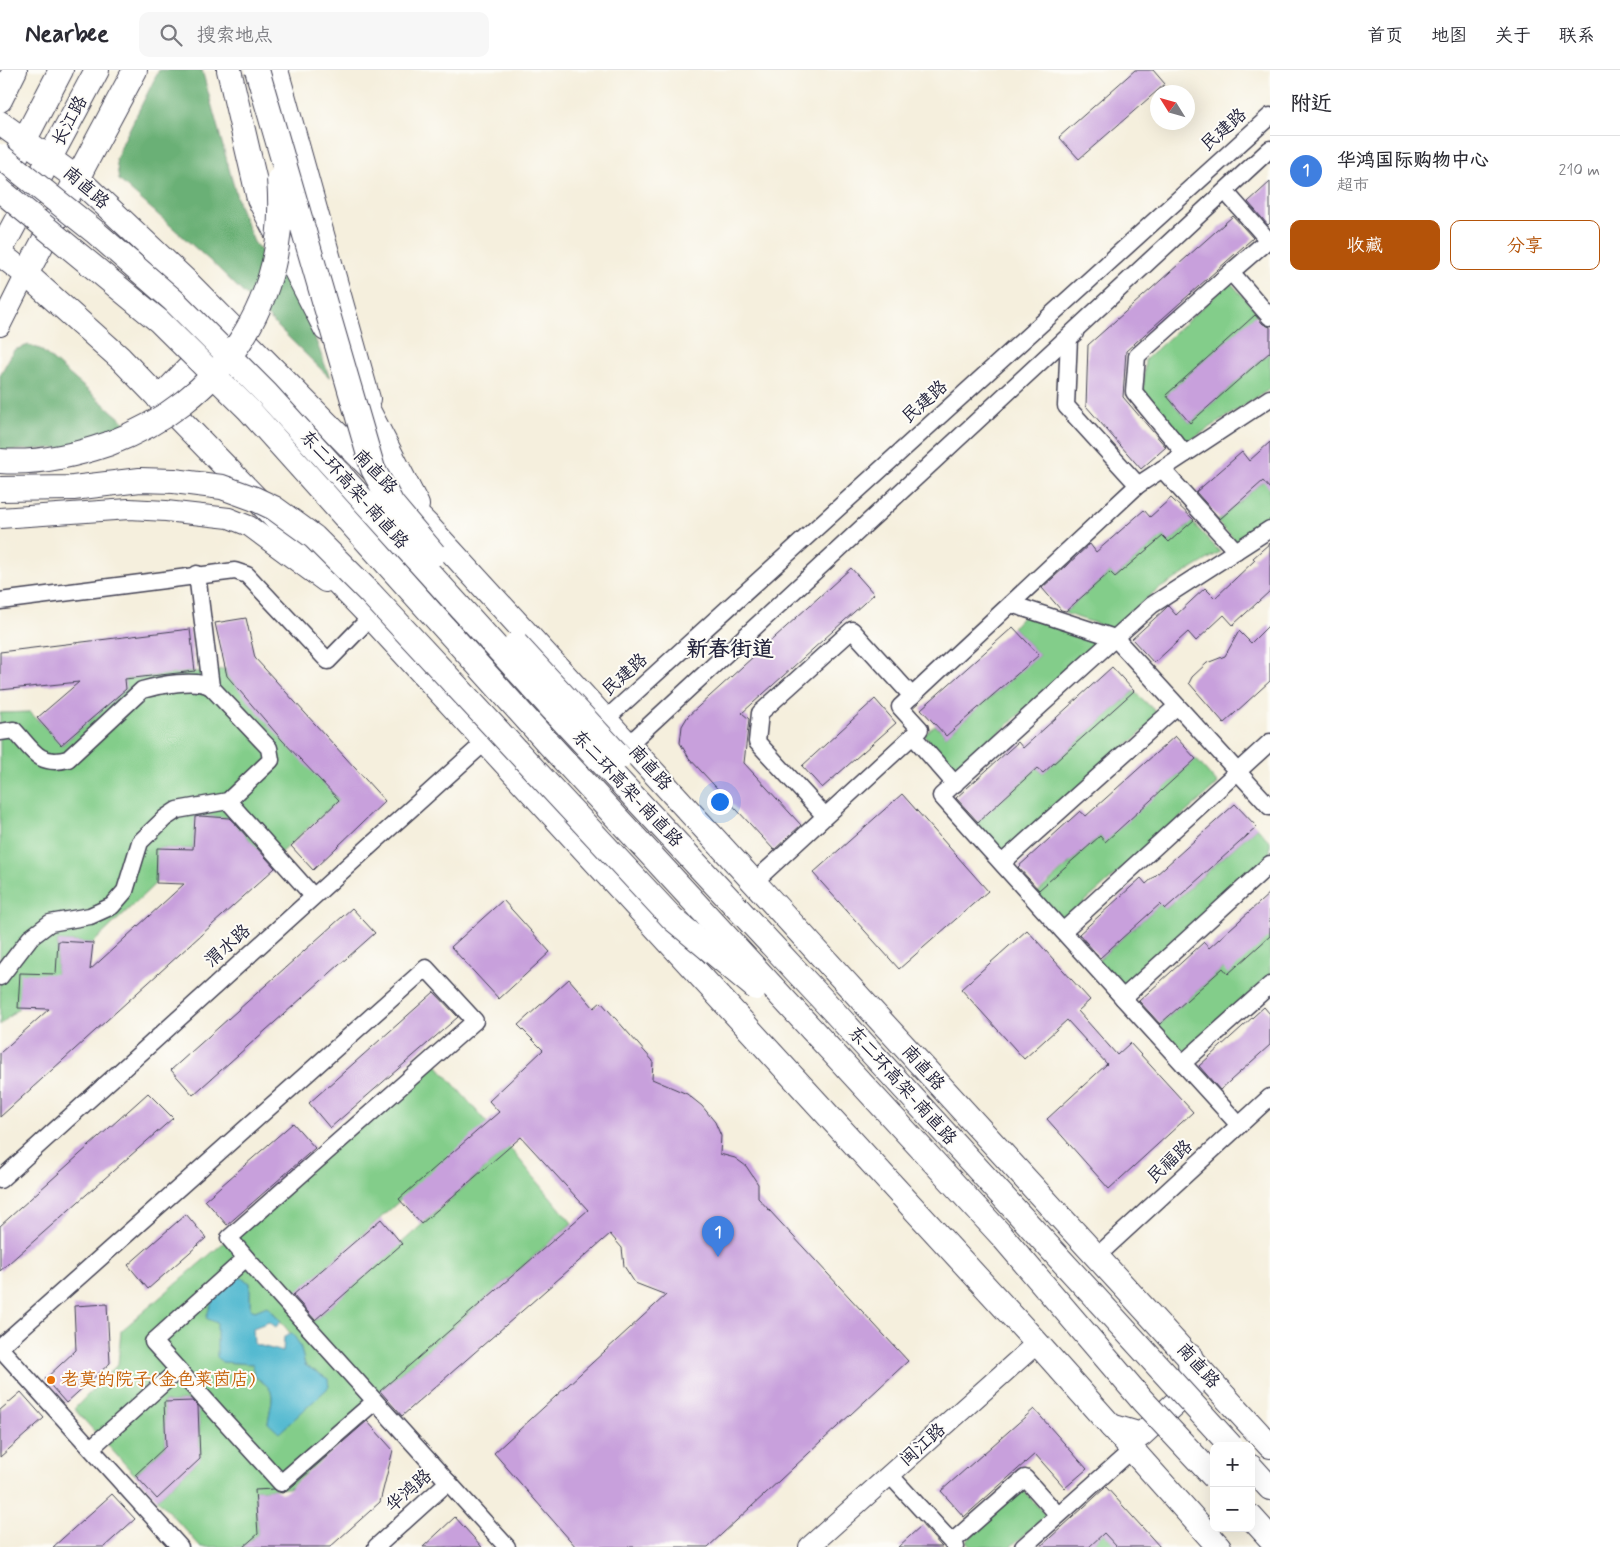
<!DOCTYPE html>
<html lang="zh">
<meta charset="utf-8">
<style>
body{margin:0;font-family:Mynerve,"LXGW WenKai TC",sans-serif;background:#f7f7f7;color:#2b2b33}
.controls{position:absolute;right:15px;bottom:15px;display:grid;overflow:hidden;border-radius:10px;box-shadow:0 5px 20px #0002}
.controls button{width:45px;height:45px;display:grid;place-items:center;padding:0;border:0;border-bottom:1px solid #e1e1e2;background:#fff;color:#2b2b33;font:25px sans-serif}
.compass{position:absolute;left:1150px;top:15px;width:45px;height:45px;border-radius:50%;background:#fff;box-shadow:0 5px 20px #0002;rotate:307deg}
.you{position:absolute;left:719px;top:731px;width:18px;height:18px;margin:-12px;border:4px solid #fff;border-radius:50%;background:#1a73e8;box-shadow:0 0 0 8px #1a73e833}
.badge{display:grid;place-items:center;width:32px;height:32px;border-radius:50%;background:#b45309;color:#fff;font-size:16px;font-weight:700}
.pin{position:absolute;translate:-50% -41px;filter:drop-shadow(0 1px 2px #0008)}
.pin::after{content:'';position:absolute;top:26px;width:18px;height:15px;background:inherit;clip-path:polygon(0 0,100% 0,50% 100%)}
.list{margin:0;padding:0;list-style:none}
h2{display:flex;justify-content:space-between;align-items:center;height:65px;margin:0;padding:0 20px;font-size:21px}
h2 small{font-size:16px;font-weight:400;color:#7c7c81}
.list li{display:grid;grid-template-columns:32px 1fr auto;gap:15px;align-items:center;box-sizing:border-box;height:70px;padding:0 20px;border-top:1px solid #e1e1e2}
.list b{display:block;font-size:19px;white-space:nowrap}
.list p{margin:0;font-size:16px;white-space:nowrap;color:#7c7c81}
.list em{font-size:16px;font-style:normal;color:#7c7c81}
.actions{display:flex;gap:10px;padding:15px 20px}
.actions a{flex:1;padding:11px 0;border:1px solid #b45309;border-radius:10px;text-align:center;font-size:18px;color:#b45309}
.actions .main{background:#b45309;color:#fff}
.icon{flex:none;width:28px;height:28px;fill:none;stroke:currentColor;stroke-width:2;stroke-linecap:round;stroke-linejoin:round}
.map{position:relative;flex:none;width:1270px;height:1477px;overflow:hidden}
header{display:flex;align-items:center;gap:30px;box-sizing:border-box;height:70px;padding:0 25px;background:#fff;border-bottom:1px solid #e1e1e2}
header strong{font-size:24px}
nav{display:flex;gap:28px;margin-inline-start:auto;font-size:18px}
.search{width:350px;height:45px;background:#f7f7f7;display:flex;align-items:center;gap:12px;box-sizing:border-box;padding:0 18px;border-radius:10px;color:#7c7c81;font-size:19px}
main{display:flex}
aside{flex:1;background:#fff}
.map>svg:first-child{display:block}
</style>
<header>
<strong>Nearbee</strong>
<div class="search"><svg class="icon" aria-label="search" viewBox="0 0 24 24"><circle cx="10" cy="10" r="6"/><path d="M15 15l6 6"/></svg>搜索地点</div>
<nav><a>首页</a><a>地图</a><a>关于</a><a>联系</a></nav>
</header>
<main>
<div class="map">
<svg width="1270" height="1477" viewBox="0 0 1270 1477">
<rect width="100%" height="100%" fill="#fdfcf7"/>
<filter id="ink" filterUnits="userSpaceOnUse"><feTurbulence type="fractalNoise" baseFrequency=".02" numOctaves="2"/><feDisplacementMap in="SourceGraphic" scale="10" xChannelSelector="R" yChannelSelector="G"/><feConvolveMatrix kernelMatrix="1 2 1 2 8 2 1 2 1" color-interpolation-filters="sRGB"/></filter>
<filter id="wash" filterUnits="userSpaceOnUse"><feTurbulence type="fractalNoise" baseFrequency=".0096" numOctaves="4" result="noise"/><feDisplacementMap in="SourceGraphic" scale="20" xChannelSelector="R" yChannelSelector="G"/><feGaussianBlur stdDeviation="1.12" result="paint"/><feColorMatrix in="noise" values="0 0 0 0 0 0 0 0 0 0 0 0 0 0 0 0 0 1.4 0 .05"/><feComposite in="paint" operator="in"/></filter>
<g filter="url(#wash)">
<rect width="100%" height="100%" fill="#f5efdd"/>
<g fill="#83cd8a" stroke="#527862">
<polygon points="1230,212 1258,243 1166,325 1190,353 1270,282 1270,319 1186,373 1143,322 1145,290"/>
<polygon points="1263,411 1270,415 1270,451 1237,472 1217,452"/>
<polygon points="1192,452 1220,482 1154,522 1113,559 1064,543 1110,502 1115,507 1163,466 1169,472"/>
<polygon points="1023,546 1093,571 1093,577 956,702 924,665 935,655 946,666 1039,585 1013,557"/>
<polygon points="225,599 227,606 339,730 270,792 230,748 196,746 193,779 158,778 156,813 93,873 58,871 56,904 0,955 0,643 30,642 62,675 126,619 125,609"/>
<polygon points="1134,621 1160,646 1001,787 973,756 1037,698 1043,703"/>
<polygon points="1196,689 1218,714 1061,853 1035,825 1100,766 1105,771"/>
<polygon points="1257,757 1270,772 1270,784 1123,921 1096,892 1160,834 1166,839"/>
<polygon points="1270,865 1270,906 1183,983 1158,956 1223,898"/>
<path d="M 432,989 L 487,1053 L 293,1226 L 314,1251 L 509,1077 L 572,1153 L 379,1322 L 366,1350 L 289,1418 L 255,1420 L 258,1464 L 243,1477 L 201,1477 L 157,1429 L 200,1389 L 198,1330 L 164,1332 L 166,1376 L 135,1405 L 74,1339 L 118,1294 L 121,1261 L 229,1168 L 246,1188 L 215,1223 L 222,1292 L 254,1294 L 254,1306 C 279,1322 272,1325 268,1353 L 328,1309 L 305,1295 L 300,1275 L 268,1236 L 255,1241 L 250,1239 L 250,1213 L 235,1204 L 253,1186 L 233,1165 Z"/>
<polygon points="1022,1418 1046,1446 1010,1477 971,1477 966,1471"/>
<polygon points="1104,1463 1117,1477 1089,1477"/>
</g>
<g fill="#6ab076" stroke="#466958">
<polygon points="159,0 202,0 239,135 254,172 301,231 330,308 217,197 119,110 116,89 123,72"/>
<polygon points="29,275 40,279 128,355 62,378 0,381 0,305 14,280"/>
</g>
<path fill="#52b9d0" stroke="#3a6e86" d="M 235,1204 L 250,1213 L 250,1239 L 255,1241 L 267,1236 L 281,1251 L 276,1257 L 269,1252 L 253,1258 L 254,1274 L 283,1282 L 284,1267 L 292,1263 L 300,1275 L 305,1295 L 328,1309 L 329,1317 L 279,1363 L 268,1353 C 272,1325 279,1322 254,1306 L 253,1294 L 222,1292 L 217,1287 L 217,1253 L 206,1248 L 215,1223 Z"/>
<g id="blocks">
<g fill="#c8a0dc">
<polygon points="1135,0 1153,0 1165,14 1079,89 1059,67"/>
<polygon points="1270,112 1270,153 1268,155 1248,132"/>
<polygon points="1233,146 1253,168 1126,281 1123,327 1166,377 1141,399 1086,336 1088,275"/>
<polygon points="1255,245 1263,254 1270,257 1270,282 1190,353 1166,325"/>
<polygon points="1270,372 1270,419 1263,411 1220,449 1196,422 1242,382 1249,391"/>
<polygon points="1171,428 1194,450 1169,472 1163,466 1115,507 1110,502 1066,541 1061,540 1042,518 1090,474 1096,482 1144,440 1150,447"/>
<polygon points="1270,473 1270,521 1233,555 1224,545 1196,571 1188,562 1154,593 1132,569 1165,539 1168,536 1176,545 1205,518 1215,528 1255,490 1253,488"/>
<polygon points="851,498 874,524 742,643 749,649 744,693 801,755 774,780 689,688 680,673 682,656 688,646"/>
<polygon points="246,548 255,588 385,731 313,800 291,776 339,730 282,670 227,606 215,553"/>
<polygon points="1270,554 1270,611 1224,653 1189,613 1192,607 1207,593 1225,586 1239,561 1251,573"/>
<polygon points="1013,557 1039,585 946,666 921,639"/>
<polygon points="190,559 195,601 125,609 126,619 61,675 37,648 79,612 0,620 0,582"/>
<polygon points="1112,597 1134,621 1043,703 1037,698 978,752 956,728 1018,672 1023,678"/>
<polygon points="875,629 896,653 822,718 802,696"/>
<polygon points="1175,666 1196,689 1105,772 1100,766 1039,820 1018,797 1080,741 1086,746"/>
<polygon points="902,724 988,821 899,899 813,803"/>
<polygon points="1235,734 1257,757 1165,839 1160,834 1100,888 1079,864 1141,808 1146,814"/>
<polygon points="200,746 230,748 275,798 0,1047 0,983 49,939 18,938 20,903 56,904 58,871 93,873 90,900 184,814 156,813 157,778 193,779 195,747"/>
<polygon points="1270,823 1270,866 1228,904 1223,898 1160,954 1139,931 1204,872 1209,878"/>
<polygon points="503,830 550,882 499,929 451,877"/>
<polygon points="352,838 375,863 193,1025 171,1000"/>
<polygon points="1027,860 1090,930 1078,941 1117,985 1130,973 1193,1042 1109,1119 1047,1049 1107,994 1067,950 1024,989 961,919"/>
<polygon points="569,909 594,938 601,932 653,991 652,1009 687,1024 702,1036 715,1052 721,1066 720,1084 735,1088 746,1096 758,1114 758,1128 908,1291 708,1477 576,1477 494,1383 666,1225 635,1213 624,1196 622,1178 610,1164 402,1346 380,1321 588,1140 521,1067 421,1154 399,1129 499,1042 489,1031 543,980 518,955"/>
<polygon points="434,922 458,947 330,1058 309,1033"/>
<polygon points="1264,937 1270,944 1270,975 1220,1020 1199,996"/>
<polygon points="148,1023 173,1048 0,1201 0,1156"/>
<polygon points="293,1053 315,1078 227,1155 205,1130"/>
<polygon points="186,1144 206,1168 148,1219 128,1195"/>
<polygon points="381,1149 402,1174 315,1250 293,1225"/>
<polygon points="107,1234 110,1293 66,1333 45,1309 76,1280 74,1236"/>
<polygon points="21,1322 44,1348 0,1387 0,1340"/>
<polygon points="193,1331 198,1336 200,1389 157,1429 135,1405 166,1376 164,1332"/>
<polygon points="1034,1339 1087,1399 1065,1418 1035,1384 964,1447 941,1421"/>
<polygon points="367,1351 393,1380 380,1432 330,1477 243,1477 258,1464 255,1420 273,1419 282,1423 287,1421"/>
<polygon points="1106,1417 1160,1477 1117,1477 1104,1463 1089,1477 1040,1477"/>
<polygon points="112,1424 135,1449 104,1477 53,1477"/>
<polygon points="455,1447 482,1477 423,1477"/>
<polygon points="922,1455 942,1477 898,1477"/>
</g>
</g>
</g>
<g filter="url(#ink)">
<use href="#blocks" fill-opacity="0" stroke="#424153" stroke-width="1"/>
<g fill="none" stroke-linecap="round" stroke-linejoin="round">
<g stroke="#424153" stroke-width="19">
<g id="minor">
<polyline points="1231,128 1268,170 1231,202 1270,247"/>
<polyline points="1075,263 1069,268 1066,336 1138,415"/>
<polyline points="1185,384 1134,322 1137,286 1231,202"/>
<polyline points="1162,399 1236,481"/>
<polyline points="197,504 211,617"/>
<polyline points="0,531 235,501 247,505 328,591 371,547"/>
<polyline points="1011,534 1115,568 1152,535 1270,459"/>
<polyline points="606,649 1270,46"/>
<path d="M 0,662 L 14,660 C 32,679 38,697 68,689 L 142,620 C 159,615 196,608 211,617 L 269,678 L 271,690 L 228,731 L 177,740 L 165,748 L 140,772 L 125,821 L 112,836 L 90,846 L 50,853 L 30,868 L 0,907"/>
<polyline points="913,666 955,714"/>
<polyline points="629,674 1270,79"/>
<polyline points="228,731 313,826"/>
<polyline points="1270,737 1115,568 941,726 1123,928 1270,794"/>
<polyline points="825,746 757,672 760,643 852,560 912,626"/>
<polyline points="1002,793 1177,636"/>
<polyline points="754,812 920,659 900,637 1138,415 1270,328"/>
<polyline points="1063,861 1270,672"/>
<polyline points="1123,928 1239,1055"/>
<polyline points="1183,993 1270,915"/>
<polyline points="0,1110 485,672"/>
<polyline points="1096,1187 1270,1027"/>
<polyline points="0,1277 426,898 475,951 229,1168 246,1188"/>
<polyline points="0,1278 180,1477"/>
<polyline points="374,1332 281,1413 153,1272 246,1188 448,1412"/>
<polyline points="91,1378 178,1300"/>
<polyline points="889,1404 956,1477"/>
<polyline points="952,1472 1025,1408 1058,1445"/>
<polyline points="376,1477 448,1412 507,1477"/>
<polyline points="1023,1477 1133,1379"/>
</g>
</g>
<g stroke="#424153" stroke-width="22">
<g id="major">
<polyline points="0,256 26,204"/>
<polyline points="0,448 129,439 166,441 229,448 249,456 325,512"/>
<polyline points="809,1477 1037,1273"/>
</g>
</g>
<g stroke="#424153" stroke-width="26">
<g id="highway">
<polyline points="229,0 259,129 326,259"/>
<polyline points="276,0 368,329"/>
<polyline points="0,30 15,0"/>
<polyline points="0,53 78,109 185,210 428,456 1270,1376"/>
<polyline points="0,117 61,0"/>
<polyline points="0,181 97,0"/>
<polyline points="0,184 26,204 120,288 371,547 1037,1273 1219,1477"/>
<polyline points="26,204 135,0"/>
<polyline points="354,313 417,435"/>
<polyline points="159,329 212,274"/>
<polyline points="1111,1356 1141,1365 1191,1319 1190,1286"/>
<polyline points="1251,1397 1270,1418"/>
<polyline points="1251,1447 1270,1468"/>
</g>
</g>
<use href="#minor" stroke="#fff" stroke-width="16"/>
<use href="#major" stroke="#fff" stroke-width="20"/>
<use href="#highway" stroke="#fff" stroke-width="24"/>
<g stroke="#424153" stroke-width="26" stroke-linecap="butt">
<g id="highway-bridge">
<polyline points="257,0 373,399 392,434 434,484"/>
<polyline points="0,86 94,161 173,230 267,324 566,654 837,945 1231,1376"/>
<polyline points="0,120 159,251 249,340 547,672 1001,1165 1142,1330 1214,1407"/>
<path d="M 0,391 C 37,394 73,386 108,374 C 221,332 290,231 279,109"/>
<polyline points="0,419 73,418 140,410 174,411 222,417 255,429 274,438 314,467 370,523 673,849 756,918"/>
<polyline points="516,574 620,687"/>
</g>
</g>
<use href="#highway-bridge" stroke="#fff" stroke-width="24"/>
</g>
</g>
<circle fill="#e8710a" stroke="#fdfcf7" stroke-width="2" cx="51" cy="1310" r="5"/>
<g text-anchor="middle" dominant-baseline="central" stroke-width="4" stroke-linejoin="round" paint-order="stroke">
<g font-size="18" fill="#22223b" stroke="#fdfcf7">
<text transform="translate(70 51) rotate(-62)">长江路</text>
<text transform="translate(1224 60) rotate(-42)">民建路</text>
<text transform="translate(86 118) rotate(41)">南直路</text>
<text transform="translate(925 332) rotate(-42)">民建路</text>
<text transform="translate(375 402) rotate(46)">南直路</text>
<text transform="translate(354 420) rotate(48)">东二环高架-南直路</text>
<text transform="translate(625 605) rotate(-42)">民建路</text>
<text transform="translate(650 698) rotate(48)">南直路</text>
<text transform="translate(627 719) rotate(47)">东二环高架-南直路</text>
<text transform="translate(228 876) rotate(-42)">渭水路</text>
<text transform="translate(923 998) rotate(48)">南直路</text>
<text transform="translate(902 1016) rotate(48)">东二环高架-南直路</text>
<text transform="translate(1170 1092) rotate(-43)">民福路</text>
<text transform="translate(1198 1296) rotate(48)">南直路</text>
<text transform="translate(923 1375) rotate(-42)">闽江路</text>
<text transform="translate(409 1421) rotate(-41)">华鸿路</text>
</g>
<g font-size="18" fill="#c56008" stroke="#fdfcf7" text-anchor="start">
<text x="61" y="1310">老莫的院子(金色莱茵店)</text>
</g>
<g font-size="22" font-weight="bold" fill="#22223b" stroke="#fdfcf7">
<text x="730" y="580">新春街道</text>
</g>
</g>
</svg>
<div class="controls">
<button>+</button>
<button>−</button>
</div>
<svg class="compass" viewBox="-18 -18 36 36"><path d="M0-13l5 13h-10z" fill="#e53935"/><path d="M0 13l5-13h-10z" fill="#7c7c81"/></svg>
<div class="you"></div>
<div class="pin badge" style="left:718px;top:1187px;background:#3f7fe0">1</div>
</div>
<aside>
<h2>附近<small></small></h2>
<ul class="list">
<li><span class="badge" style="background:#3f7fe0">1</span><div><b>华鸿国际购物中心</b><p>超市</p></div><em>210 m</em></li>
</ul>
<div class="actions"><a class="main">收藏</a><a>分享</a></div>
</aside>
</main>
